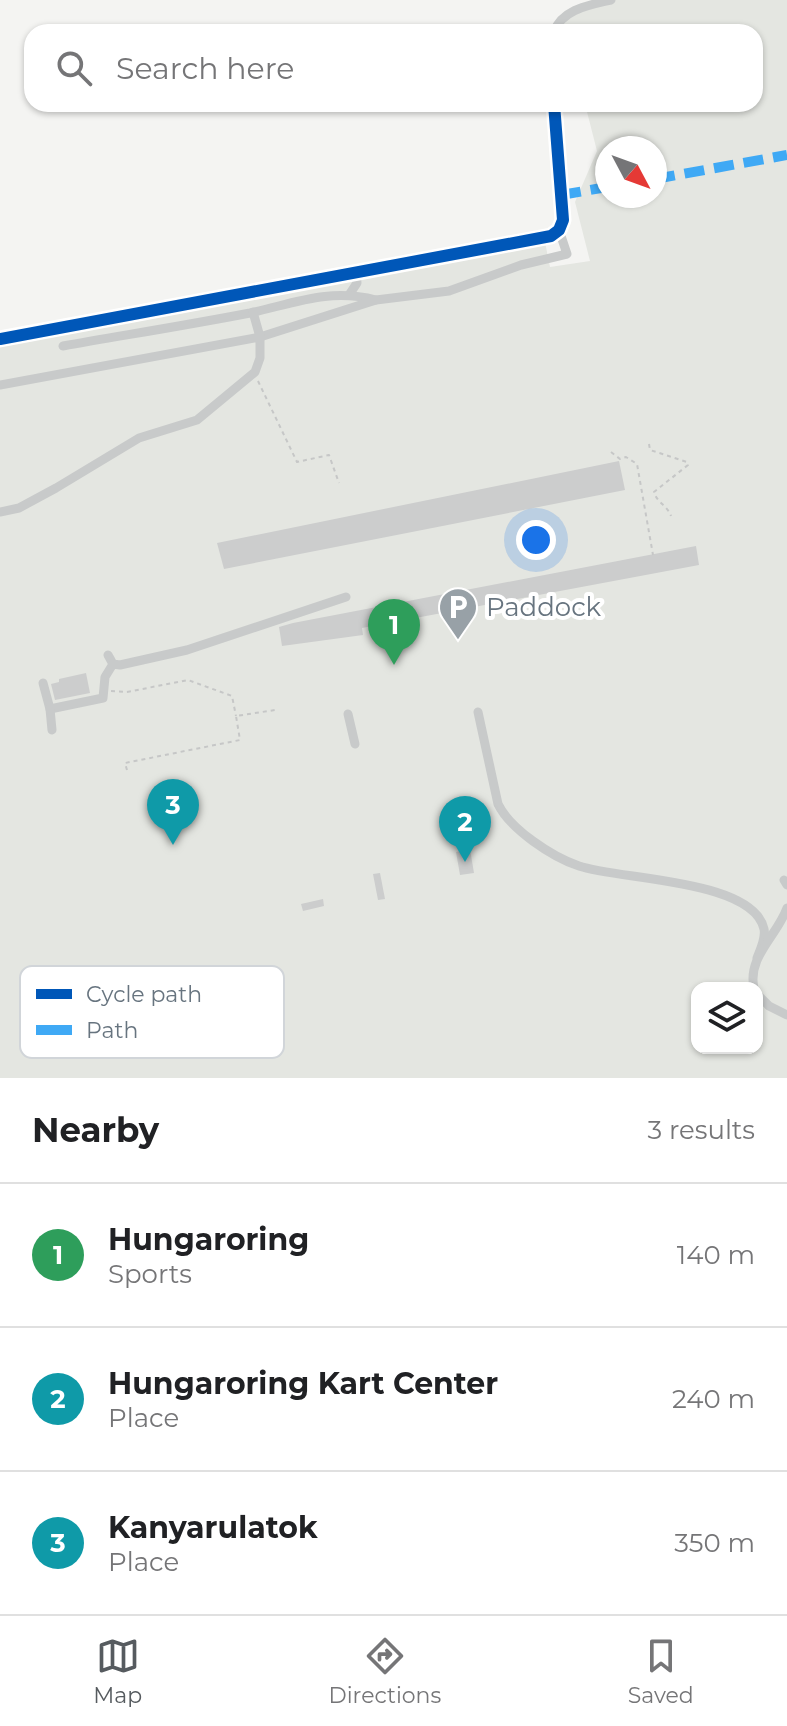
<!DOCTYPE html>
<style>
body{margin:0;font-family:Montserrat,sans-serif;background:#f6f6f6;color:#202124}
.controls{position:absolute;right:24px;bottom:24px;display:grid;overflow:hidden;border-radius:16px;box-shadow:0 2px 6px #0004}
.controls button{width:72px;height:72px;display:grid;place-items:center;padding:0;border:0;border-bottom:2px solid #e0e0e0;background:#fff;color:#202124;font:40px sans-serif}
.compass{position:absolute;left:595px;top:136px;width:72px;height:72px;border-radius:50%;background:#fff;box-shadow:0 2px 6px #0004;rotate:131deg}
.you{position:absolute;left:536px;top:540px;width:28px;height:28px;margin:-20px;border:6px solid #fff;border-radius:50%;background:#1a73e8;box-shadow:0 0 0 12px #1a73e833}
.badge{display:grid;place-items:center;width:52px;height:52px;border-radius:50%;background:#565b5f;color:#fff;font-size:26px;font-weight:700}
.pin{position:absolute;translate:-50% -66px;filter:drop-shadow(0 2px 4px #0008)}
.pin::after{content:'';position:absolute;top:42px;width:28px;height:24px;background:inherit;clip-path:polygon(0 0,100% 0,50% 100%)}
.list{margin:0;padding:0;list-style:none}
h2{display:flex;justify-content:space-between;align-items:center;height:104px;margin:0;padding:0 32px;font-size:34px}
h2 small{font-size:26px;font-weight:400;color:#757577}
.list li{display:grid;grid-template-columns:52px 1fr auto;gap:24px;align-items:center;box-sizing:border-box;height:144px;padding:0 32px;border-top:2px solid #e0e0e0}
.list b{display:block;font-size:30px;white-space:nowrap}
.list p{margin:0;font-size:26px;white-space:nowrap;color:#757577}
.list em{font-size:26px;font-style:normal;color:#757577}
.icon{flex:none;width:44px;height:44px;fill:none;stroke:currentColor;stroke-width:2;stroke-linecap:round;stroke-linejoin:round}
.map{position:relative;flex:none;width:787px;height:1078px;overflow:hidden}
.search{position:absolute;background:#fff;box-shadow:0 2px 6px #0004;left:24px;right:24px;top:24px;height:88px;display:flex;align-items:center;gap:20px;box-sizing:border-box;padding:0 28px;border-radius:24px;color:#757577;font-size:30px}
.sheet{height:536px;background:#fff}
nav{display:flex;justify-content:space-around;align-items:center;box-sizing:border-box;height:112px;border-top:2px solid #e0e0e0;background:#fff;font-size:22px;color:#757577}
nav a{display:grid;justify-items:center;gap:4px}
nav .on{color:#565b5f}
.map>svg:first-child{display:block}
</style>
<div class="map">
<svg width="787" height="1078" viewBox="0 0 787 1078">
<rect width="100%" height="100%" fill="#f4f4f2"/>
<path fill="#e4e6e1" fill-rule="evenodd" d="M 611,0 L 787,0 L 787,1078 L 0,1078 L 0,342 L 545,242 L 550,267 L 590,261 L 575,202 L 597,151 L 585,104 L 755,104 L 755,32 L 554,32 L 569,13 ZM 607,148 L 655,148 L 655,196 L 607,196 ZM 697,988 L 757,988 L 757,1048 L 697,1048 Z"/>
<g fill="#cccdcd">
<polygon points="619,461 625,490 224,569 217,543"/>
<polygon points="696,546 699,565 362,628 363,635 282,646 279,627 293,623"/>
<polygon points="86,673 90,693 55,700 51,684 59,682 59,679"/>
<polygon points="470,849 474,873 460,875 456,852"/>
<polygon points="380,873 385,899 378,900 373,874"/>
<polygon points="323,899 324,906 303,911 301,904"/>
</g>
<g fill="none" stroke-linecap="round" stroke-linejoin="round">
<g stroke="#c6c7c7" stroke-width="2" stroke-dasharray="4 4" stroke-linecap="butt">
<polyline points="258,381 297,462 329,455 339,483"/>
<path d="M 649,444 L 650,450 L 687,462 L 688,465 L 654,492 C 657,503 667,505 671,516"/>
<polyline points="611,452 620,459 626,457 637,464 653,555"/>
<polyline points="111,691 127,692 188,680 232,696 236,716"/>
<polyline points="127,770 125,763 240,740 236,716 275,710"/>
</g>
<g stroke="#c8caca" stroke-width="9">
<path d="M 554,32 C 562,9 590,5 611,0"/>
<polyline points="349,295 357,283 356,272"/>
<polyline points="0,339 551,236 559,230 563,220 554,104"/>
<path d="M 63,346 C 125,335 188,325 250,313 C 295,303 329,288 376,300"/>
<polyline points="0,385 260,337 376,300 449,291 521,265 567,254 559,230"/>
<polyline points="0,512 19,508 56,488 139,438 197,420 255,372 260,358 260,337 253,312"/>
<polyline points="108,655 113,664 120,665 187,650 346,597"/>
<polyline points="43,683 50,709 103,698 105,677 113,664"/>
<polyline points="50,709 52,730"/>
<path d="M 478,712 L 498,804 C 510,829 552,857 579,866 C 620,880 753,879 764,929 C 766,939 760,950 757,958"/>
<polyline points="348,714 355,744"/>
<polyline points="784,880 787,885"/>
<path d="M 754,988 C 747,957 777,936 787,908"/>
<polyline points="757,994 769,1006 787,1015"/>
</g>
<g stroke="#3fa9f5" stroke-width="10" stroke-dasharray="20 10" stroke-linecap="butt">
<polyline points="655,179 787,155"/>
<polyline points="561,195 607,187"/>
</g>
<g stroke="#fff" stroke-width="17">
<polyline id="cycleway" points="0,339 551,236 559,230 563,220 554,104"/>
</g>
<use href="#cycleway" stroke="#0057b8" stroke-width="12"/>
</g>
<defs>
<g id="parking-pin" transform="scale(2)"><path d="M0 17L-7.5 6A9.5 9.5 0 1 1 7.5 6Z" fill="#98a1a7" stroke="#fff"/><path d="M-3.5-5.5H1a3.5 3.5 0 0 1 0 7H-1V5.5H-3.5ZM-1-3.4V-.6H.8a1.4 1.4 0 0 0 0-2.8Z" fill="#fff"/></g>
</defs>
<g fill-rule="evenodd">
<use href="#parking-pin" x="458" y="607"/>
</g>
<g text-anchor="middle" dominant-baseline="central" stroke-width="8" stroke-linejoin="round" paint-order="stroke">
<g font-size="26" fill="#67747f" stroke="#fff" text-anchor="start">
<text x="486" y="607">Paddock</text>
</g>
</g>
<rect x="20" y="966" width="264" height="92" rx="12" fill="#fff" stroke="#d1d5d9" stroke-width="2"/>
<rect x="36" y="989" width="36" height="10" fill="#0057b8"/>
<rect x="36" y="1025" width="36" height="10" fill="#3fa9f5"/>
<g font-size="22" fill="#67747f">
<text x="86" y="1002">Cycle path</text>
<text x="86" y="1038">Path</text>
</g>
</svg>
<div class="controls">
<button><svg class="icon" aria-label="layers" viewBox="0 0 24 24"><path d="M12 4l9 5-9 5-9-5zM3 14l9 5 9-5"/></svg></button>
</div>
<svg class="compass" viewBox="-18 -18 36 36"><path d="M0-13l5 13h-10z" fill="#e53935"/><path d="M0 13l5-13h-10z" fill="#757577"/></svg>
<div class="you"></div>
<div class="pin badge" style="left:394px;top:665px;background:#2e9e5b">1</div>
<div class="pin badge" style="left:465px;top:862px;background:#0f9aa8">2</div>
<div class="pin badge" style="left:173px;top:845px;background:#0f9aa8">3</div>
<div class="search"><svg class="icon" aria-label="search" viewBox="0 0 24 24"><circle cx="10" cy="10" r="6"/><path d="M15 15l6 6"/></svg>Search here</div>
</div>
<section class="sheet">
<h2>Nearby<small>3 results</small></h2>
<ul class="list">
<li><span class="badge" style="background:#2e9e5b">1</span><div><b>Hungaroring</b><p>Sports</p></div><em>140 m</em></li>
<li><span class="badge" style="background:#0f9aa8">2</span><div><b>Hungaroring Kart Center</b><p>Place</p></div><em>240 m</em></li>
<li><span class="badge" style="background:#0f9aa8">3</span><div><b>Kanyarulatok</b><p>Place</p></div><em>350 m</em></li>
</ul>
</section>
<nav>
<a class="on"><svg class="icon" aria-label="map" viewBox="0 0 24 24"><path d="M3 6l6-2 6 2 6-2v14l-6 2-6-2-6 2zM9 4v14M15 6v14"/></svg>Map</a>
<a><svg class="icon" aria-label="directions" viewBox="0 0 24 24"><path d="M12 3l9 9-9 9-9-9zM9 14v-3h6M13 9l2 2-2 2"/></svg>Directions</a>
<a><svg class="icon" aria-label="saved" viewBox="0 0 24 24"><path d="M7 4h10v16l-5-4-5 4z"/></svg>Saved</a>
</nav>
